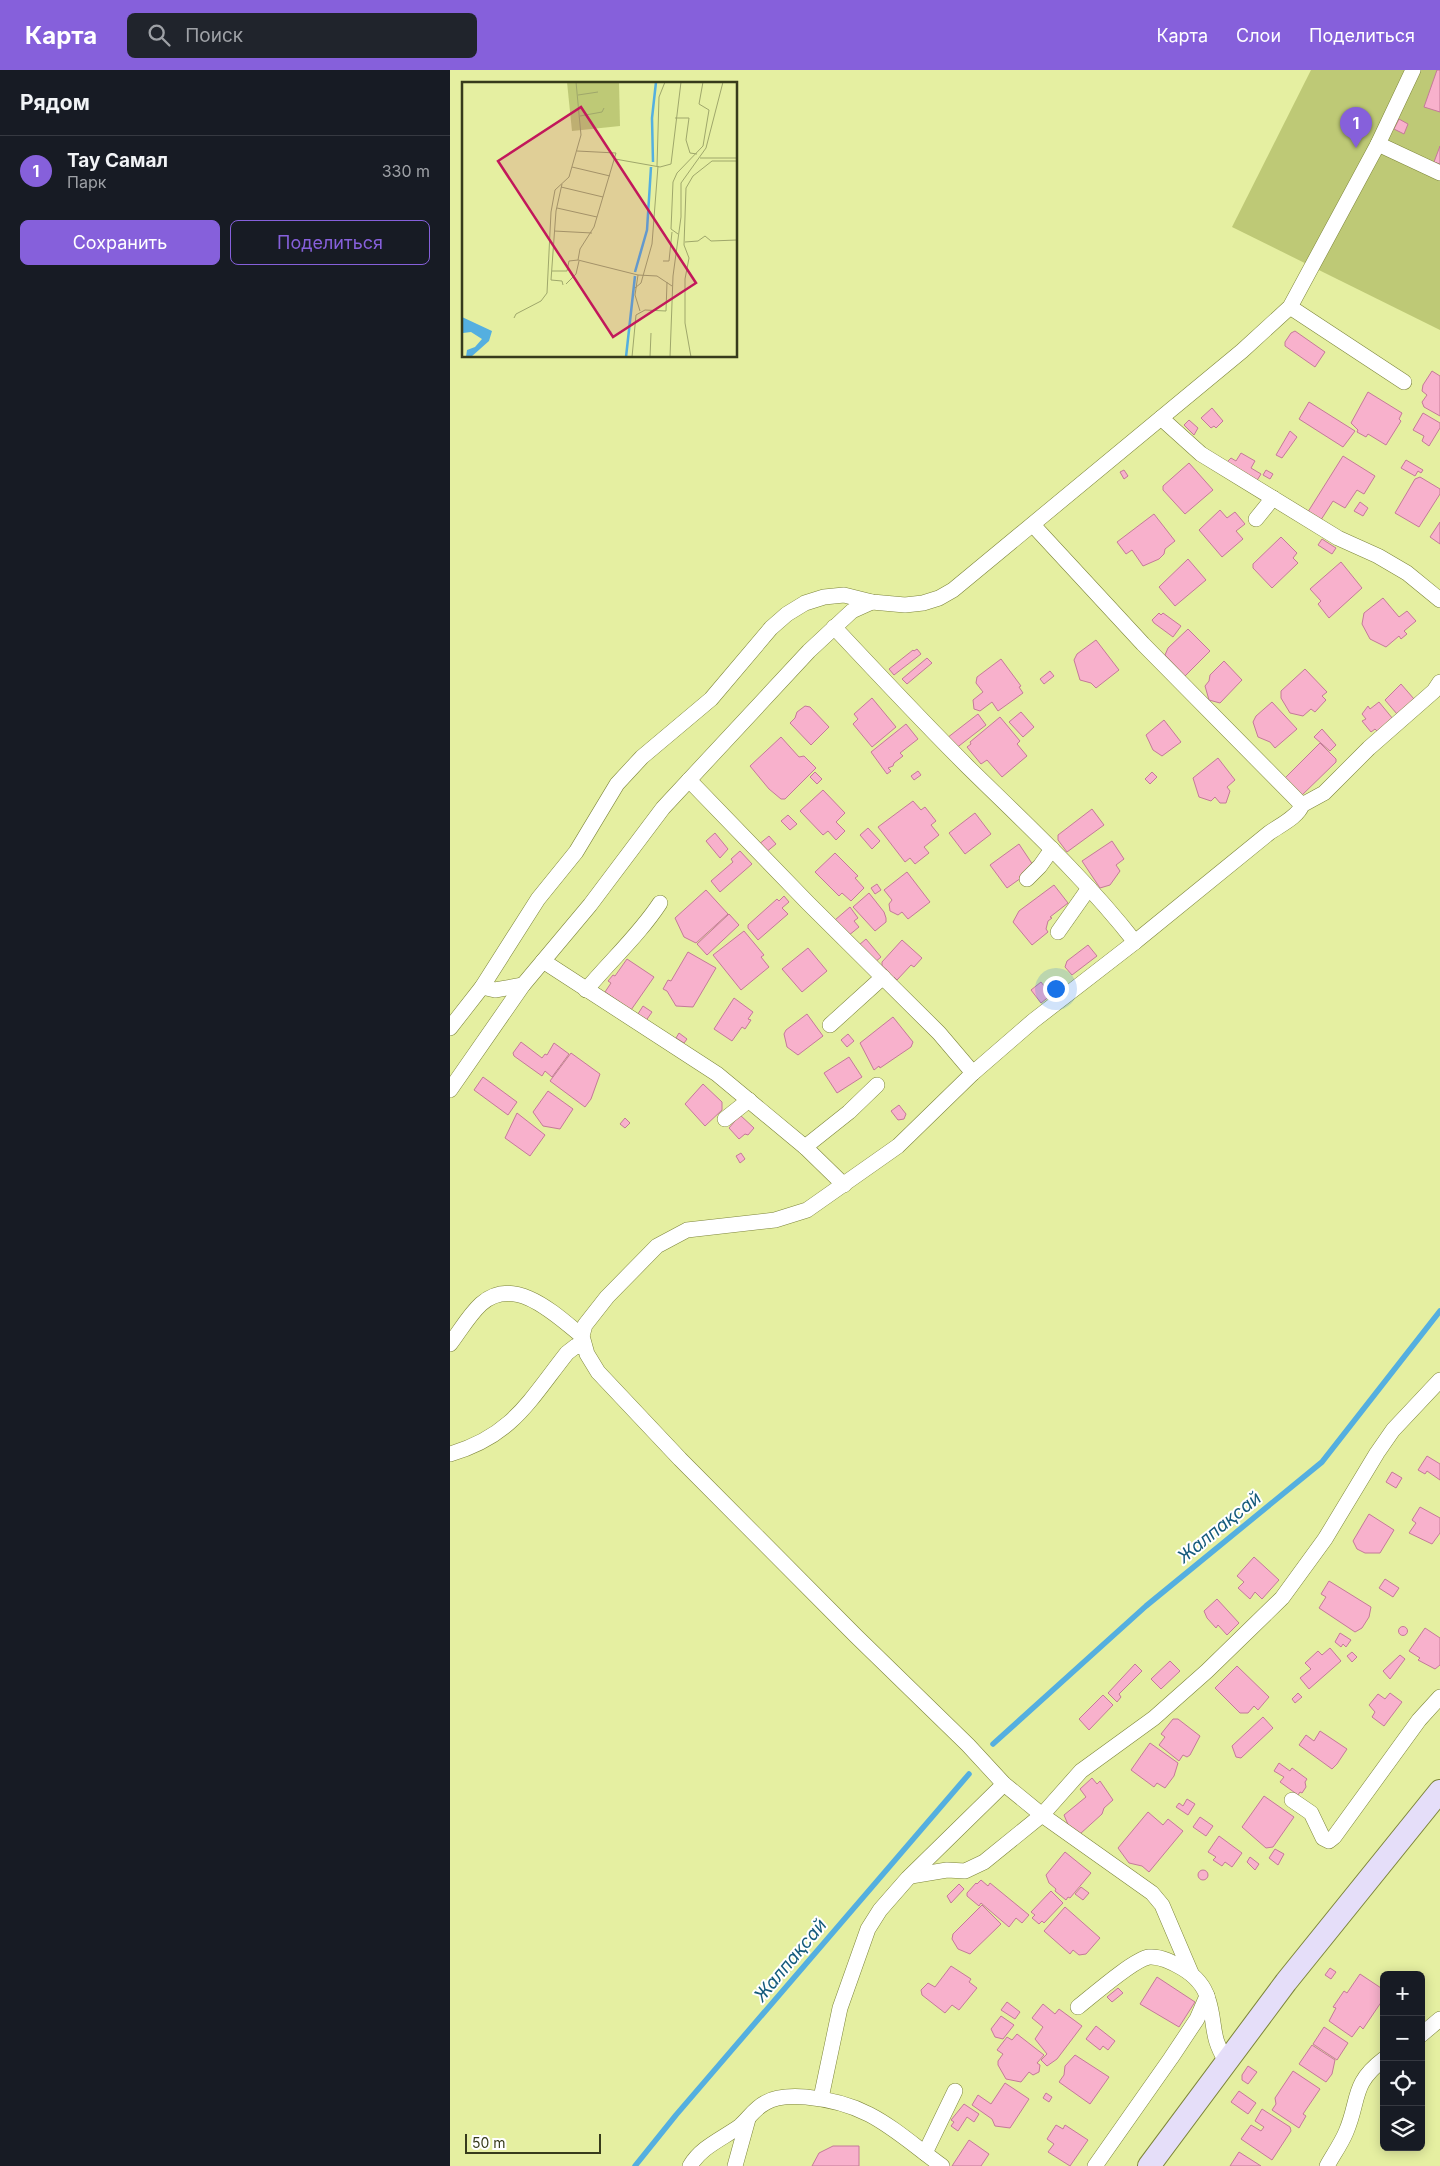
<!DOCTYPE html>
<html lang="ru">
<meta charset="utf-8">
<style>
body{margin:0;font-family:Inter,sans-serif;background:#20242c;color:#f1f3f6}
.controls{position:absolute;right:15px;bottom:15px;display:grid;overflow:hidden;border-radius:8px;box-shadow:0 2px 12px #0003}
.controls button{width:45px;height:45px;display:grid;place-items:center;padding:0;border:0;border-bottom:1px solid #363941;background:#171b24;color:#f1f3f6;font:25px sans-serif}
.scale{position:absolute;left:15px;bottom:12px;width:136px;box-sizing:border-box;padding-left:5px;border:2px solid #373b1b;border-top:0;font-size:14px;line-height:18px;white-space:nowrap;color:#373b1b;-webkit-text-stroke:4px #fff;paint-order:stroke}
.you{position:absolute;left:605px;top:918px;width:18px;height:18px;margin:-12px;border:4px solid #fff;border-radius:50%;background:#1a73e8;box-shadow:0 0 0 8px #1a73e833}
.badge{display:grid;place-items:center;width:32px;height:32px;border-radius:50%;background:#8660db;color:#fff;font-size:16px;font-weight:700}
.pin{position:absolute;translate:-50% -41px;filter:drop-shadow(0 1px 2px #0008)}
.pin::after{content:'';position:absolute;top:26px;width:18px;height:15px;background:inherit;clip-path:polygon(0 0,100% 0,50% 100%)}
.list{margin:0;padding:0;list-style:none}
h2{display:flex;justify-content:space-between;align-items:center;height:65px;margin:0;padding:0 20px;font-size:21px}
h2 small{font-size:16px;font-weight:400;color:#9ea1a6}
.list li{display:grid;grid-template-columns:32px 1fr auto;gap:15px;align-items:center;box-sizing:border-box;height:70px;padding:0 20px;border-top:1px solid #363941}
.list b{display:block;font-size:19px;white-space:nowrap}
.list p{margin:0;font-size:16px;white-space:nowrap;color:#9ea1a6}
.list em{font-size:16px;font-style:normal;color:#9ea1a6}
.actions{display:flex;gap:10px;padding:15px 20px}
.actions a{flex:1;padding:11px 0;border:1px solid #8660db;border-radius:8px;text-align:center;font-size:18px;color:#8660db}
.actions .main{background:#8660db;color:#fff}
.icon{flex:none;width:28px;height:28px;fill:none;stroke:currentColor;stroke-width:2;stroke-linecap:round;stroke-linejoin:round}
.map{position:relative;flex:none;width:990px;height:2096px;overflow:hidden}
header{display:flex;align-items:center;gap:30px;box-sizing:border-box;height:70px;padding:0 25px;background:#8660db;color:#fff}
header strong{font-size:24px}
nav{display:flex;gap:28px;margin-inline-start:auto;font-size:18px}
.search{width:350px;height:45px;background:#20242c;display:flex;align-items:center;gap:12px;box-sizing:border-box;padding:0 18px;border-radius:8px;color:#9ea1a6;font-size:19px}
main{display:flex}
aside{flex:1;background:#171b24}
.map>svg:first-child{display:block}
</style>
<header>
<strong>Карта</strong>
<div class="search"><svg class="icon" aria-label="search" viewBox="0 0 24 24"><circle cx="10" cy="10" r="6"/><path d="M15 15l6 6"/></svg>Поиск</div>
<nav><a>Карта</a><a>Слои</a><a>Поделиться</a></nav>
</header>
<main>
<aside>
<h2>Рядом<small></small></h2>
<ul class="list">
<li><span class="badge">1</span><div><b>Тау Самал</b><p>Парк</p></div><em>330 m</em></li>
</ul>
<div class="actions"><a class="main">Сохранить</a><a>Поделиться</a></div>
</aside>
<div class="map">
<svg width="990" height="2096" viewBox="0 0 990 2096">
<rect width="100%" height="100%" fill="#e5efa1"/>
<polygon fill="#bec976" points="861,0 990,0 990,260 782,157"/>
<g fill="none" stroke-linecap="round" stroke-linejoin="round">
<g stroke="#54afe0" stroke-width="5.5">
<polyline points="543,1674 696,1536 872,1392 990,1241"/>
<polyline points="185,2096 226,2045 519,1704"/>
</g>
</g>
<g fill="#f8b1cc" stroke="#c47a98">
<polygon points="987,0 990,0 990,42 974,37"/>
<polygon points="949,49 958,54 954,64 944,59"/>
<polygon points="990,76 990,94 984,92"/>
<polygon points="845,261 875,282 865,297 835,276 835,272 841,263"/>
<polygon points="982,301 990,306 990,346 974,337 972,332 977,325 972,321 973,315"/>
<polygon points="918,322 952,343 949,349 951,351 936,375 918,364 916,367 907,362 908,360 901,353"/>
<polygon points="859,332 905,361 893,377 849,349"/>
<polygon points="762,338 773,351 766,358 764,356 761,358 751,348"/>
<polygon points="973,343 990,353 990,358 979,376 972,371 974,366 963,360"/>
<polygon points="739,350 748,358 744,365 734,355"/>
<polygon points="840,361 847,367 832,388 826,385"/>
<polygon points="791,383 805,391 801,398 811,404 806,412 776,393 781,388 786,391"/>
<polygon points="893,386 925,406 914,424 907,420 895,438 883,431 869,453 856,445"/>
<polygon points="956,390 973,400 971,403 968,401 965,406 951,398"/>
<polygon points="739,393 763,420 735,444 713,420 713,416"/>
<polygon points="674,400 678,406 674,409 670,402"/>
<polygon points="816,400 823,404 820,409 813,405"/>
<polygon points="970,407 990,419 990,424 969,457 945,443 965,409"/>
<polygon points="910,432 918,438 913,446 904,441"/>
<polygon points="770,440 777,448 785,442 795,454 786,461 793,469 772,487 749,460"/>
<polygon points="704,444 725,471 715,479 714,484 709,489 693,496 682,480 676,484 667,472"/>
<polygon points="990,452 990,474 980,467"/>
<polygon points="831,467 847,483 843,488 848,493 822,518 803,498 803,494"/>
<polygon points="872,469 886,478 882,484 868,475"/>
<polygon points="738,489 756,510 725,536 709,517"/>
<polygon points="891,492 912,518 879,548 868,534 871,531 860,519"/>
<polygon points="933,528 949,547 957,541 966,551 954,561 957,564 951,569 949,566 936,577 920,569 912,554 914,543"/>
<polygon points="709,543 711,545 713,543 731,556 723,567 704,553 702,550"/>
<polygon points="738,559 760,581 735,606 715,585 718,578"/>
<polygon points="646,570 669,600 646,618 641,613 630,610 624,590 627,584"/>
<polygon points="467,579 471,584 444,605 439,599 463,580 464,581"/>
<polygon points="477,588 482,593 457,614 452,609"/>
<polygon points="551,589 571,616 569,617 573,623 548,641 542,632 530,641 524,639 523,630 533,622 526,613 527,607"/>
<polygon points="774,591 792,610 770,633 759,630 755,616 759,611 760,605"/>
<polygon points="855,599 877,622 872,626 876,630 865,642 861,639 853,646 840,643 831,628 831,621"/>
<polygon points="600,601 604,606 594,614 590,609"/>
<polygon points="951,614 964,629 947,644 935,630"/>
<polygon points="422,628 446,657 422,677 403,654 408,649 404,644"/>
<polygon points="822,632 847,659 825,678 820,672 808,667 803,652 806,646"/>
<polygon points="929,632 943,649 927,661 925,659 921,662 912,651 916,649 912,644 918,636 920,639"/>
<polygon points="355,636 360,637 379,657 361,675 340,653 345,648 347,642"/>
<polygon points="571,642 584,657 573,667 559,652"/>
<polygon points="528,644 536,655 505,679 497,668"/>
<polygon points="550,647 570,671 567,674 577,686 552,707 537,690 531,694 517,677 521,674 520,672"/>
<polygon points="714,650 731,672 712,686 703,680 696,665"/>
<polygon points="456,654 468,669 450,683 453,686 444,693 443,696 438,698 441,701 437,704 421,682"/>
<polygon points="872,659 886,675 880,681 864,667"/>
<polygon points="331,667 349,687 354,686 366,698 335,729 331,729 319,719 300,696"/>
<polygon points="870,673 886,689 886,692 850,727 833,710"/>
<polygon points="768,688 785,710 777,717 780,721 776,733 770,733 765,727 761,731 749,727 743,708"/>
<polygon points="468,701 471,705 464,710 461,706"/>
<polygon points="365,702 372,709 367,714 360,707"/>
<polygon points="702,702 707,707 700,714 695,709"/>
<polygon points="373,720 395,743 386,752 395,761 386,770 378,761 373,765 350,741"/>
<polygon points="463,731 471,740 475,737 486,751 481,755 489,765 474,777 479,783 465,794 460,788 455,792 428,757"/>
<polygon points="642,739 654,755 617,782 608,770 608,765"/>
<polygon points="525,743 541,764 515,784 499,763"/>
<polygon points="338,745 347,754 340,760 331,751"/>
<polygon points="418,758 430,771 422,779 410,765"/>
<polygon points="265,763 278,779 270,788 256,771"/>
<polygon points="319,766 326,774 315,783 308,775"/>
<polygon points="662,771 674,789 666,795 670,801 660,815 650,818 632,791"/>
<polygon points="569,774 585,798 557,818 540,795"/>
<polygon points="290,781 302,794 270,822 261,811 283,792 281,789"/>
<polygon points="385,783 408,806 405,808 414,818 401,831 392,823 389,826 365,802"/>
<polygon points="457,802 480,832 458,849 452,842 448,845 440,841 439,834 442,830 434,820"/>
<polygon points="427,814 431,820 425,824 421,818"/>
<polygon points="604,815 618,833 600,847 602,848 598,851 596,859 598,862 582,875 563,852 569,841"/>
<polygon points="256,820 278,844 246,873 234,867 225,848"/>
<polygon points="419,823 434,842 436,848 436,852 425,861 403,837"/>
<polygon points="334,826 339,832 332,838 338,844 308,870 298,858 298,855 327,829 329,831"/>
<polygon points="400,837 408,848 404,851 409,857 398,866 385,850"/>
<polygon points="279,844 289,855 257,885 247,874"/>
<polygon points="294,861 314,885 311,887 319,897 291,920 263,885"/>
<polygon points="416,869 431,887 424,893 409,875"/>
<polygon points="452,870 472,888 464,897 461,895 447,910 444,907 441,910 434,903 437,900 432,896 432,892"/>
<polygon points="638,875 647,886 622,905 615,897 617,891"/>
<polygon points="358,878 377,901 352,922 332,899"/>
<polygon points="238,882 266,898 243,937 226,936 217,921 213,919 218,910 221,911"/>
<polygon points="177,889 204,907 181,940 155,922 161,913 158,911 163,905 165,906"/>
<polygon points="591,912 601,925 591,933 581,920"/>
<polygon points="284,928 303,942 298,949 301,950 295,959 292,957 282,971 264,959"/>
<polygon points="193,936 202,942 195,952 186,947"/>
<polygon points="357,944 373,966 348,985 337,977 334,964 336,960"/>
<polygon points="443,947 463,972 461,977 430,998 429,996 424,1000 410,973"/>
<polygon points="229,963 237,969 234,973 226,968"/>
<polygon points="398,964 404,971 397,977 391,970"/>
<polygon points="71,972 92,988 95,984 97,985 104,973 119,984 102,1007 95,1001 92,1006 64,986 63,983"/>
<polygon points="121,983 150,1004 141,1029 135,1037 100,1011"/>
<polygon points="399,987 412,1007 387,1023 374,1003"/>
<polygon points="33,1007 67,1032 58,1045 24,1020"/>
<polygon points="253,1014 272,1032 272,1040 255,1056 235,1034"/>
<polygon points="98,1021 123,1039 110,1059 93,1056 83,1042"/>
<polygon points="449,1035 456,1044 454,1049 448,1050 441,1041"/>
<polygon points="67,1043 95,1065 80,1086 55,1068"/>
<polygon points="290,1045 304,1058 298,1065 295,1064 289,1069 279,1058"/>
<polygon points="175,1048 180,1053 175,1058 170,1054"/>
<polygon points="291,1083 295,1089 290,1093 286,1086"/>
<polygon points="977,1386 990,1394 990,1410 977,1401 975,1404 968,1400"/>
<polygon points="942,1402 952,1408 946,1418 936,1412"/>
<polygon points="970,1437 990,1448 990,1463 982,1474 959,1463 966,1453 962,1450"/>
<polygon points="919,1444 944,1460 930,1483 915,1483 907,1479 903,1471"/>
<polygon points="804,1487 829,1510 812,1529 805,1522 800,1529 788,1518 794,1512 787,1506"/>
<polygon points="935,1509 949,1518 943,1527 929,1518"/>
<polygon points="879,1511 921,1537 919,1547 912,1558 905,1562 869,1538 876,1527 871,1524"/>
<polygon points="767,1529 789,1553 777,1565 768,1555 766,1558 757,1548 754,1541"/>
<circle cx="953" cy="1561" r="4.5"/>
<polygon points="975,1558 990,1568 990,1595 985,1599 968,1590 970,1588 959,1581"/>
<polygon points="890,1563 901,1570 896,1577 893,1574 891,1577 885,1572"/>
<polygon points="880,1578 891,1591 859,1619 850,1608 861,1599 855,1593 868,1581 872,1585"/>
<polygon points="902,1582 907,1587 902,1592 897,1586"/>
<polygon points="950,1585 955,1589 940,1609 933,1601"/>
<polygon points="720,1591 730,1601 711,1619 701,1609"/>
<polygon points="685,1594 692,1601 669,1624 671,1627 667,1632 658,1623"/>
<polygon points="787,1596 819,1627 808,1640 804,1636 798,1643 790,1643 765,1618"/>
<polygon points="848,1623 852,1627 845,1633 842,1629"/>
<polygon points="940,1623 952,1632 934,1656 922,1647 925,1642 919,1635 928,1624 935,1629"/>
<polygon points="653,1625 663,1635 639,1660 629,1649"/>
<polygon points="813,1647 823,1658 791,1688 786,1687 782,1676"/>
<polygon points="723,1649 728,1649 750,1666 740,1685 737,1687 733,1685 729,1691 709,1675 715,1667 711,1664"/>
<polygon points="870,1661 897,1679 887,1694 882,1699 849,1675 856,1665 864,1671"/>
<polygon points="700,1673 728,1693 724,1706 715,1718 707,1713 704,1717 681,1700"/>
<polygon points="829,1693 840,1701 842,1698 857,1709 855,1712 856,1717 852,1723 850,1722 848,1725 830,1712 834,1707 824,1701"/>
<polygon points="642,1708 647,1714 650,1711 663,1730 654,1738 652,1744 630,1764 619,1757 614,1745 636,1727 630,1719"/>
<polygon points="814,1726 844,1747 823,1777 816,1778 792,1757"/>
<polygon points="737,1729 745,1734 738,1745 726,1737 729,1733 733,1736"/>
<polygon points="698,1742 713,1755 718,1749 733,1761 699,1802 692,1796 679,1793 668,1778"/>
<polygon points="750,1747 763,1756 756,1766 743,1757"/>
<polygon points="769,1766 792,1783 782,1797 775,1792 772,1796 763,1790 766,1787 758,1782"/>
<polygon points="825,1779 834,1784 828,1795 819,1788"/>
<polygon points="615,1782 641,1803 620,1828 618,1827 616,1830 605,1821 606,1819 599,1813 596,1805"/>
<polygon points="800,1787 809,1794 805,1800 797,1792"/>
<circle cx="753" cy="1805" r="5"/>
<polygon points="531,1810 538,1816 540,1813 579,1845 572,1853 566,1848 559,1857 531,1833 529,1836 517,1826 517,1823 526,1813 527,1814"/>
<polygon points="509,1814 514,1819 501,1833 497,1826"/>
<polygon points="631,1817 639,1823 633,1830 625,1824"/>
<polygon points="601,1821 613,1833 594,1853 592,1851 589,1854 582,1848 585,1845 581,1842"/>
<polygon points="532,1835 551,1854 520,1884 508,1879 502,1869 503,1864"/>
<polygon points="615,1837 650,1868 636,1884 629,1885 623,1880 620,1884 594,1861"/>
<polygon points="501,1896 521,1909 519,1912 527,1918 509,1940 502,1935 495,1943 472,1925 471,1920 478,1913 485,1917"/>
<polygon points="880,1898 886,1902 881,1909 875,1905"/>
<polygon points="910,1904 934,1920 934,1928 913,1959 910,1956 902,1967 879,1951 886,1938 883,1937 894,1921 897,1923"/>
<polygon points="707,1907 745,1932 729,1957 690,1934"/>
<polygon points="668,1918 673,1923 662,1932 657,1927"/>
<polygon points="557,1932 570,1942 565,1949 551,1940"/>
<polygon points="593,1934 605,1944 609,1939 632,1956 607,1989 597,1996 591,1990 597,1984 585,1969 593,1957 582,1948"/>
<polygon points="551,1946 564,1955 553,1969 545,1967 541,1959"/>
<polygon points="646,1956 665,1971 658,1980 653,1976 650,1980 636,1969"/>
<polygon points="874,1957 898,1973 887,1990 863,1974"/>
<polygon points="567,1964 594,1985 587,1993 590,1995 589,2002 583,2005 579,2002 571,2012 556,2009 548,1995 548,1991 553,1984 547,1980 557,1967 562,1970"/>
<polygon points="862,1975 885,1990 882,2004 876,2012 849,1994"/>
<polygon points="625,1985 659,2007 640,2034 609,2012 614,2005 615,1996"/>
<polygon points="798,1996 807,2002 798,2014 792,2010 792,2005"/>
<polygon points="843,2001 870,2019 853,2044 856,2046 849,2058 822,2040 826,2034 825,2028"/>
<polygon points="555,2013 579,2029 560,2058 545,2056 542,2049 522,2035 528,2025 541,2034"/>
<polygon points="789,2021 806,2033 798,2044 781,2032"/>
<polygon points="596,2023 602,2027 599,2032 593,2028"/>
<polygon points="514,2034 529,2044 524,2052 517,2047 508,2061 501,2056 504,2052 501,2050"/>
<polygon points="812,2039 840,2057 841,2061 822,2090 791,2069 801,2055 811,2061 814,2057 805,2051"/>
<polygon points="606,2055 613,2059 615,2055 638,2070 620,2096 598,2082 604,2074 597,2069"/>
<polygon points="519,2070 539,2084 531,2096 502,2096"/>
<polygon points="383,2076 409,2076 409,2096 362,2096 369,2083"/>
<polygon points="789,2082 811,2096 780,2096"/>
</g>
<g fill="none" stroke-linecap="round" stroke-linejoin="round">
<g stroke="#7d853a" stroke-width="16">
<g id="minor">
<polyline points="928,74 990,103"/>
<polyline points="840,237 954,312"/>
<polyline points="711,348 751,384 888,468 928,486 957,503 990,530"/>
<polyline points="806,449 823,428"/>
<polyline points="583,455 693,574 852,735"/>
<path d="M 384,557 C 428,604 472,651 518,697 C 576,754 635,808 685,872"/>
<polyline points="239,710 358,833 489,963 523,1003"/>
<polyline points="577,809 590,796 602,779"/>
<polyline points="608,862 639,818"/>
<polyline points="93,891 267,1004 355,1077 394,1115"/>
<polyline points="32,917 45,920 73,915"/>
<path d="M 136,920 C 161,890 189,865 210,833"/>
<polyline points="380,955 433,907"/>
<polyline points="0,958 32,917 88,829 126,782 167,714 192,687 261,629 321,558 337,544 355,533 374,527 394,525 422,532 455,535 473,533 489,528 503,520 792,281 840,237 928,74 963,0"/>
<polyline points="0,1020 73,915 140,835 213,738 359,581 402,541 422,532"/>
<polyline points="275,1049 299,1030"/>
<polyline points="355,1077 399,1042 427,1015"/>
<path d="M 0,1274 C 10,1261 19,1245 31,1234 C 65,1204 106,1245 132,1266"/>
<path d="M 0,1384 C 62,1366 79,1331 117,1283 L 126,1276 L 134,1277"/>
<polyline points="842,1730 861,1743 873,1768 879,1771 884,1767 969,1650 990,1627"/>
<polyline points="461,1806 497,1800 515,1801 534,1792 592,1745 631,1701 704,1648 757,1601 832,1528 875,1469 927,1383 943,1360 990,1310"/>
<path d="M 741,1903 L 712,1835 L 702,1823 L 592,1745 L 554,1714 L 518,1675 L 406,1566 L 230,1389 L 148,1302 L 137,1284 L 132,1266 L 135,1255 L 157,1227 L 207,1176 L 237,1160 L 325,1150 L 357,1140 L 448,1076 L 523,1003 L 583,951 L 685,872 L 819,763 C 830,755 848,747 852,735 L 874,723 L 919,678 L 984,621 L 990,612"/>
<path d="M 628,1937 C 642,1926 684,1889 699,1887 C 711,1886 722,1892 732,1898 C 744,1905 754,1915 758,1929 C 766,1953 760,1966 776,1991"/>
<polyline points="971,1965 990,1949"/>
<polyline points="371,2028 390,1938 418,1859 430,1840 458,1808 554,1714"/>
<polyline points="475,2083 505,2021"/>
<path d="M 240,2096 C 251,2077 272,2069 290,2056 C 298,2049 305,2038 315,2033 C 326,2026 343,2026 356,2027 C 420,2033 443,2060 492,2096"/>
<polyline points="285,2096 298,2049"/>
<polyline points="645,2096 721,1988 747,1949 757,1926"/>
<path d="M 877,2096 C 883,2085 891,2074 896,2062 C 910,2029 901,2014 934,1989"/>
</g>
</g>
<g stroke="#7d853a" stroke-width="24">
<polyline id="secondary" points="699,2096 836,1912 990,1721"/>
</g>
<use href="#minor" stroke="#fff" stroke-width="15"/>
<use href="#secondary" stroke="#e5def9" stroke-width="22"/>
</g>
<g text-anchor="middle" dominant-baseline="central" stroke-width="4" stroke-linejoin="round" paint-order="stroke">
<g font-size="18" font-style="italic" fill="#155b7c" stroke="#fff">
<text transform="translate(769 1457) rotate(-39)">Жалпақсай</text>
<text transform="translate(340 1890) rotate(-50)">Жалпақсай</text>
</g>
</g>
<g transform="translate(12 12)">
<rect width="275" height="275" fill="#e5efa1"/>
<path d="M 105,0 L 157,0 L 158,44 L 110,49 Z" fill="#bec976"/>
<path d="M 0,235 L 30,249 L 27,259 L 9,275 L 4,275 L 5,268 L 13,265 L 20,257 L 9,250 L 1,251 Z" fill="#54afe0"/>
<path fill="none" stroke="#54afe0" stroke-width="2.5" d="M 191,80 L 190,36 L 194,0M 173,190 L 185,148 L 189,85M 164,275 L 173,194"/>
<path fill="none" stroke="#9fa76b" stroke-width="1" d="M 116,13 L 136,10M 118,34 L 140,30 L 142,26M 213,36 L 227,36 L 224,58 L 228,71 L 235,72M 115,69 L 154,71 L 132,145 L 118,167 L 116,178 L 176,193 L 195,194 L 210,204M 238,76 L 275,76M 153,77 L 198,85 L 209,82 L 219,0M 195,84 L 197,15 L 203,0M 110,85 L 148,94M 100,102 L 94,129 L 89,198 L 100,199 L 101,203M 99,105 L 141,115M 95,126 L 135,135M 92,149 L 130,151M 216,152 L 209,147 L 211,100 L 215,91 L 241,64 L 247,28 L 237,22 L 241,0M 223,160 L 236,159 L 243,154 L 249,159 L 275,158M 201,179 L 207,179 L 210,150M 90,189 L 105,189 L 107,179 L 116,178M 176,193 L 173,213 L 178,229M 104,202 L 114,192 L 117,179M 173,206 L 179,201 L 190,162 L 196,84M 52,236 L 54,232 L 79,219 L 85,211 L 89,130 L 93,108 L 107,95 L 119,53 L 114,0M 170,275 L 174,233 L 183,228 L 204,229 L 205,200M 188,275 L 189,251M 208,275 L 211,194 L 219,135 L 219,101 L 244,66 L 261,0M 229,275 L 223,241 L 223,197 L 227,176 L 222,163 L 224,106 L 231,94 L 250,79 L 275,79"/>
<path fill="#c2185b" fill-opacity="0.15" stroke="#c2185b" stroke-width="2.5" d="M 119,25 L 234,201 L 151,255 L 36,79 Z"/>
<rect width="275" height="275" fill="none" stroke="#373b1b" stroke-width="2.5"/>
</g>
</svg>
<div class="controls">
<button>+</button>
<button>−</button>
<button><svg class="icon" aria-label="locate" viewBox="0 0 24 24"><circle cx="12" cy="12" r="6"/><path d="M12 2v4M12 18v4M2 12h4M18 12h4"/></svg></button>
<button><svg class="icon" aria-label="layers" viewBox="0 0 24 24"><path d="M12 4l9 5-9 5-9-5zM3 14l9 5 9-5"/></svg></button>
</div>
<div class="scale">50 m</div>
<div class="you"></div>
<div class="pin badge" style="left:906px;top:78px">1</div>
</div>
</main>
